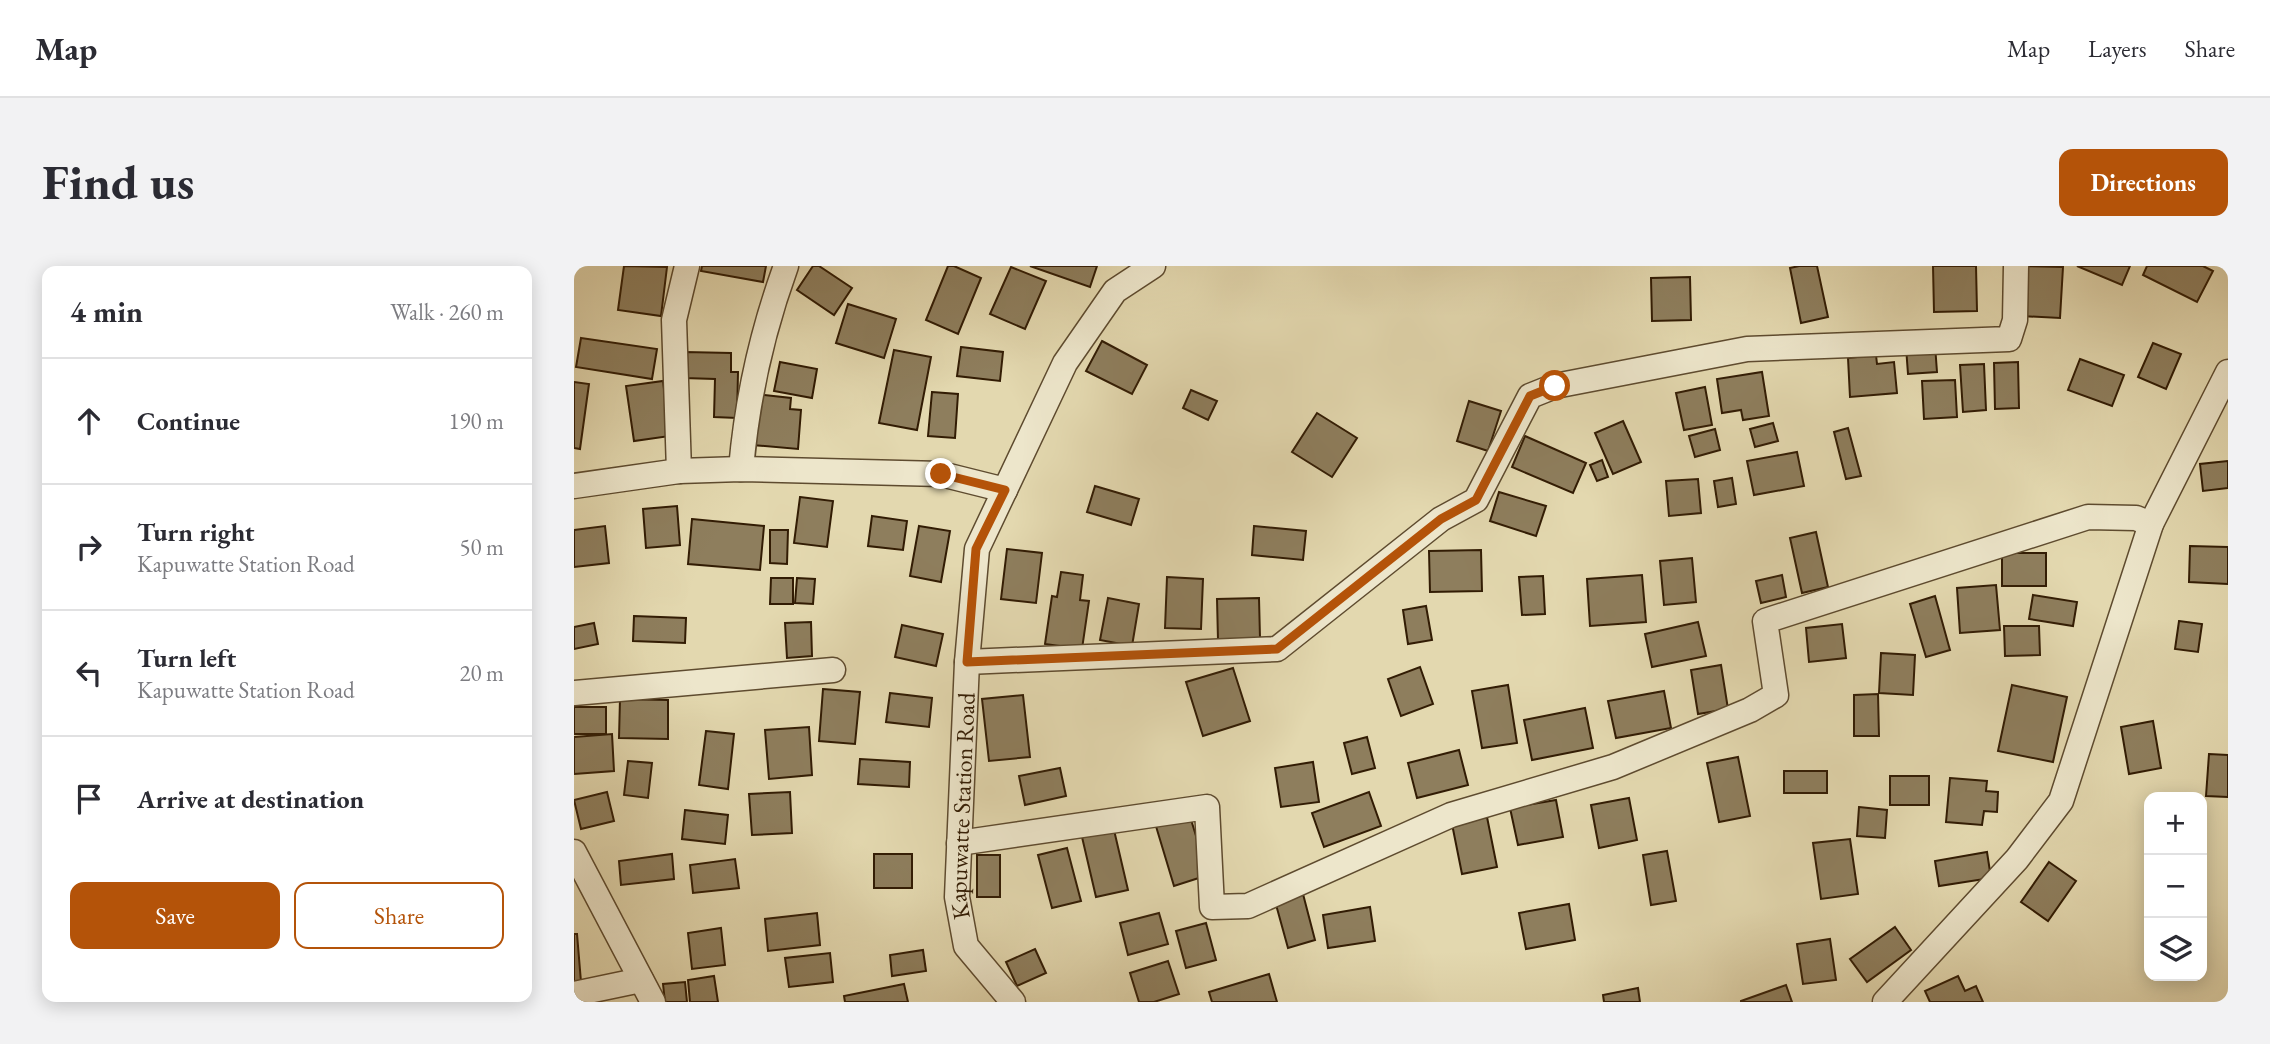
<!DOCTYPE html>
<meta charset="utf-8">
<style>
body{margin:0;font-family:"EB Garamond",serif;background:#f2f2f3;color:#2b2b33}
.controls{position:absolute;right:21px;bottom:21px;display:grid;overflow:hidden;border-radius:14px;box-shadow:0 4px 18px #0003}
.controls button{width:63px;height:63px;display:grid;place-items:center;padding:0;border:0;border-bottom:2px solid #e1e1e2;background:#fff;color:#2b2b33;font:35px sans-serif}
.stop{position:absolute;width:21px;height:21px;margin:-16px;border:5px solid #b45309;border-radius:50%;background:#fff}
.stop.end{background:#b45309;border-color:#fff;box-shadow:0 2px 7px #0008}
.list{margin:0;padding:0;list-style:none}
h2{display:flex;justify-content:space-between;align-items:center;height:91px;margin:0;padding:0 28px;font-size:30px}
h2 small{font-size:23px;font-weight:400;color:#7c7c81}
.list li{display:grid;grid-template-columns:46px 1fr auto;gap:21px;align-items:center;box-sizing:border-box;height:126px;padding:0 28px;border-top:2px solid #e1e1e2}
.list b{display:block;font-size:26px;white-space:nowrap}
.list p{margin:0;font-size:23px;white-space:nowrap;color:#7c7c81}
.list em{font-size:23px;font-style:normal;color:#7c7c81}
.actions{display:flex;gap:14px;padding:21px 28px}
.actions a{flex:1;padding:16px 0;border:2px solid #b45309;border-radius:14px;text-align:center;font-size:24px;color:#b45309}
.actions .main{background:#b45309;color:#fff}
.icon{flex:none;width:38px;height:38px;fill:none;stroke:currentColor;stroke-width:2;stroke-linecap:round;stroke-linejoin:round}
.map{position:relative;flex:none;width:1654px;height:736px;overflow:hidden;border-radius:14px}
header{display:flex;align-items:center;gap:42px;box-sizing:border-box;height:98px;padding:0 35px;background:#fff;border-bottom:2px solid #e1e1e2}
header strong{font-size:33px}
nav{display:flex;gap:38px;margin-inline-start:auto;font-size:24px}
.intro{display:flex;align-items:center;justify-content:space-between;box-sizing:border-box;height:168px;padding:0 42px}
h1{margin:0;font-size:49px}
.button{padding:18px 32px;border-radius:14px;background:#b45309;color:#fff;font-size:24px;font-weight:700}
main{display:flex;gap:42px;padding:0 42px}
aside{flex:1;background:#fff;border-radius:14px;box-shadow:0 4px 18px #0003}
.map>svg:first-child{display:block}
</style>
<header>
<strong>Map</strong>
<nav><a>Map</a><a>Layers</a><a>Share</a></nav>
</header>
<div class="intro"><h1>Find us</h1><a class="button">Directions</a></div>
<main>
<aside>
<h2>4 min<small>Walk · 260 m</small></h2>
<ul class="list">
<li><svg class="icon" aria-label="ahead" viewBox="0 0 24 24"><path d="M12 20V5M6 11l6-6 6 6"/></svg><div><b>Continue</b></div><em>190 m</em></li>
<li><svg class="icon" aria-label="right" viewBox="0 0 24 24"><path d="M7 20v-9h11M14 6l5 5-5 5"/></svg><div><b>Turn right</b><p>Kapuwatte Station Road</p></div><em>50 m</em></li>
<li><svg class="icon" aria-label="left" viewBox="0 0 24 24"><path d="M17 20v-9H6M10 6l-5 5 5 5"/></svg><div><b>Turn left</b><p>Kapuwatte Station Road</p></div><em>20 m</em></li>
<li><svg class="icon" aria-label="arrive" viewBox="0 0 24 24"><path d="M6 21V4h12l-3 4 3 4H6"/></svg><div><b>Arrive at destination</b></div></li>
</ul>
<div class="actions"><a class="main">Save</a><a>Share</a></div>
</aside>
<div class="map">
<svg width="1654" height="736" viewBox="0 0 1654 736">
<rect width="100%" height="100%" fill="#e3d8af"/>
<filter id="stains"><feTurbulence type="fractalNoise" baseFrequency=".00286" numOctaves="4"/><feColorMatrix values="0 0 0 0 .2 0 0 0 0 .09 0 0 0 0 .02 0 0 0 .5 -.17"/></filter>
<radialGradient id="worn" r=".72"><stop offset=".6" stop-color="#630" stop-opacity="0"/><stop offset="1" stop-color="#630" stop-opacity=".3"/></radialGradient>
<g fill="#8e7e5d" stroke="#321c04" stroke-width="2">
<polygon points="50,0 93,1 87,50 44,44"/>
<polygon points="128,0 192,0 189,16 127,5"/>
<polygon points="239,0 245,0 278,22 260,49 223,24"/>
<polygon points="374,0 380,0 407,12 384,68 352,54"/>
<polygon points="456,0 523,0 516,21"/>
<polygon points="1225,0 1243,0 1254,51 1227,57 1216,2"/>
<polygon points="1359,0 1402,0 1403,45 1360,46"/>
<polygon points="1449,0 1489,1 1486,52 1447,50"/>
<polygon points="1503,0 1556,0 1548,19"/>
<polygon points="1573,0 1629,0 1639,5 1623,36 1569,9"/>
<polygon points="437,1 472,15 451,63 416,48"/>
<polygon points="1116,11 1117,54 1078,55 1077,12"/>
<polygon points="274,38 322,53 310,92 262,77"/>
<polygon points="7,72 83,83 78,113 2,101"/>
<polygon points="528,75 573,99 558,128 512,105"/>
<polygon points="1579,77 1607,88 1592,123 1564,111"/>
<polygon points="1361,79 1363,106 1334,108 1332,81"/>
<polygon points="387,81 429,86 426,115 383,110"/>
<polygon points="320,84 357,91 343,164 305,157"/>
<polygon points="111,86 157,87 157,106 164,106 163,152 140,151 141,113 110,112"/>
<polygon points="1302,89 1303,98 1320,96 1323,127 1276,131 1274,92"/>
<polygon points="1506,93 1550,109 1538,140 1494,124"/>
<polygon points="206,96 243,103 238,132 200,125"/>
<polygon points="1444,96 1445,142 1421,143 1420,97"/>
<polygon points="1410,98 1412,144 1389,146 1386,99"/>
<polygon points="1188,106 1195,150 1169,154 1167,144 1148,147 1143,113"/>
<polygon points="1381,114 1383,151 1350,153 1348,115"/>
<polygon points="89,115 96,170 60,175 52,120"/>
<polygon points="0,116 15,118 6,183 0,182"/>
<polygon points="1131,121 1138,159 1110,164 1102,127"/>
<polygon points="617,124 643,135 634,154 609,142"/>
<polygon points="358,126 384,128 381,172 354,170"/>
<polygon points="181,128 217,132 216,143 227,144 224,183 178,179"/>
<polygon points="895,135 927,145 914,185 883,175"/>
<polygon points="743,147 783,172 758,211 718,186"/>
<polygon points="1049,155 1067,196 1039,208 1021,167"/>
<polygon points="1199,157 1204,175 1181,181 1176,163"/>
<polygon points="1274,162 1287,210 1272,213 1260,166"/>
<polygon points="1141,163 1146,184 1121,191 1115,170"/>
<polygon points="951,170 1012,197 999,227 938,201"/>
<polygon points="1223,186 1230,220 1180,229 1173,195"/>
<polygon points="1028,194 1034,211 1023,215 1016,199"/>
<polygon points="1654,195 1654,222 1629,225 1626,198"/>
<polygon points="1158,212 1162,238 1144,241 1140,215"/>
<polygon points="1124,213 1127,247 1095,250 1092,215"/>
<polygon points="521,220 565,233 557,259 513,246"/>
<polygon points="925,226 972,240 962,270 916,255"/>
<polygon points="226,231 259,235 253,281 220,277"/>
<polygon points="103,240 106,279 72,282 69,243"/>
<polygon points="298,250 333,255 329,284 294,280"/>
<polygon points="118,253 190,260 186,304 114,298"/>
<polygon points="31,260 35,297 0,301 0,264"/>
<polygon points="345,260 376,265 367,316 336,310"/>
<polygon points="680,260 732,265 729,294 678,289"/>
<polygon points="196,264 214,264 213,298 196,297"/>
<polygon points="1242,266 1254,321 1228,327 1216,272"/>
<polygon points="1616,280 1654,281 1654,318 1615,316"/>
<polygon points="433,283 468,287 462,337 427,333"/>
<polygon points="907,284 908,325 856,326 855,285"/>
<rect x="1428" y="287" width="44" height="33"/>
<polygon points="1118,292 1122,336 1090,339 1086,295"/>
<polygon points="487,306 509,309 506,334 515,335 508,383 471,378 478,330 483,331"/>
<polygon points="1068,309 1072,356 1016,360 1013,313"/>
<polygon points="1208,309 1212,331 1187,337 1182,315"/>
<polygon points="969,310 971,348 948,349 945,311"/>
<polygon points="593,311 629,313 627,363 591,362"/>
<polygon points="197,312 219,312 219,338 196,338"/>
<polygon points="223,312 241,313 239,338 221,337"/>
<polygon points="1422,319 1426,364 1386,367 1383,322"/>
<polygon points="1459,329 1503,336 1499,360 1455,353"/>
<polygon points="1361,330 1376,384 1352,391 1336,338"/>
<polygon points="534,332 565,338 558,380 526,374"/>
<polygon points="685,332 686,372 644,374 643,333"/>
<polygon points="852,340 858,374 834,378 829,344"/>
<polygon points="60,350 112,352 111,377 59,375"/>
<polygon points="1605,355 1628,358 1624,386 1601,383"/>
<polygon points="237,356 238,390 213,392 211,357"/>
<polygon points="1124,356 1132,390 1078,401 1071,368"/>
<polygon points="20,357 24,378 0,383 0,361"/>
<polygon points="1268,358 1272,392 1235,396 1232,362"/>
<polygon points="328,359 369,368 362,400 321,391"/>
<polygon points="1430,360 1465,360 1466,389 1431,390"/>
<polygon points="1307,387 1341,389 1339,429 1305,427"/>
<polygon points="1147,399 1154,443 1124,448 1117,404"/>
<polygon points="846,401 859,438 827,450 814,413"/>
<polygon points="659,402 676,455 629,470 612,416"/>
<polygon points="934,419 943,477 908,482 898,425"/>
<polygon points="1438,419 1493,431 1479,496 1424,485"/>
<polygon points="249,423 286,426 281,478 245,475"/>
<polygon points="1090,425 1097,462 1042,472 1034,435"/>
<polygon points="316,427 358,432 355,461 312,456"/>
<polygon points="1304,428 1305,470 1280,470 1280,429"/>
<polygon points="449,429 456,491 415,495 408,433"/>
<polygon points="46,433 94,434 94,473 45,472"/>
<rect x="0" y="441" width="32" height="27"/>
<polygon points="1011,442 1019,482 958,494 950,454"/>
<polygon points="1579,455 1587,502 1555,508 1547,461"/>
<polygon points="235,461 238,509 195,513 191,464"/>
<polygon points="132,465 160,468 154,523 125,519"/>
<polygon points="38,468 40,505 0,508 0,471"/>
<polygon points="793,471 801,502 778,508 770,477"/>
<polygon points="885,484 894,519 843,532 834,497"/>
<polygon points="1635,488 1654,489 1654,531 1632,530"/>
<polygon points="1164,491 1176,550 1145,556 1133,497"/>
<polygon points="286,493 336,496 335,521 284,518"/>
<polygon points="54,495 78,497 74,532 50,529"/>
<polygon points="739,496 745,536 707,541 701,502"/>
<polygon points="486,502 492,530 451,539 445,510"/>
<rect x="1210" y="505" width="43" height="22"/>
<rect x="1316" y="510" width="39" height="29"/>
<polygon points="1376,512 1413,515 1412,525 1424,526 1423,546 1410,545 1408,559 1372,556"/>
<polygon points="33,526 40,555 7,563 0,534"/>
<polygon points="216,526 218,567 178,569 175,528"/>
<polygon points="795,526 807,560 750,581 738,547"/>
<polygon points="1055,532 1063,574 1025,582 1017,539"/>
<polygon points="982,534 989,571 944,579 936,542"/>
<polygon points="1285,541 1313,544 1311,572 1283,570"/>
<polygon points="111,544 154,549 151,578 108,573"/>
<polygon points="615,547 634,609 600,620 581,557"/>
<polygon points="913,551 923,601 888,608 878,558"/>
<polygon points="540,564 554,624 522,631 508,571"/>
<polygon points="1276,573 1284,628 1247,633 1239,577"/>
<polygon points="493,582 507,635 478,642 464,589"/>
<polygon points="1093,585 1102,635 1077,639 1069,589"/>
<polygon points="1413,586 1417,612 1365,620 1361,595"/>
<polygon points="98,588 100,613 47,619 45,595"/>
<rect x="300" y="588" width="38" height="34"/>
<rect x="403" y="589" width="23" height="42"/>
<polygon points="161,593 165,622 119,627 116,599"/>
<polygon points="1475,596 1502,615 1474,655 1447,636"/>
<polygon points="729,628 741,674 714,682 701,635"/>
<polygon points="995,638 1001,674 952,683 945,647"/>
<polygon points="796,641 801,675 754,682 749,649"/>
<polygon points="243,647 246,679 194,685 191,653"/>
<polygon points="585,647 594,678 554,689 546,657"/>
<polygon points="632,657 642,694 612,702 602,665"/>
<polygon points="1321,661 1337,684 1293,716 1276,693"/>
<polygon points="147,662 151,699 118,703 114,667"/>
<polygon points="0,668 3,668 7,716 0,717"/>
<polygon points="1256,673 1262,714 1229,718 1223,678"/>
<polygon points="461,683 472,707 443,720 432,696"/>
<polygon points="349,684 352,705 318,710 316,689"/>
<polygon points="256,687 259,716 215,721 211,692"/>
<polygon points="594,695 605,728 580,736 565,736 556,707"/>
<polygon points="695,708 703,736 638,736 635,726"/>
<polygon points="140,710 144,736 116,736 114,714"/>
<polygon points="1384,710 1391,725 1402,720 1409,736 1356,736 1351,725"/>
<polygon points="111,716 113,736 91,736 89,718"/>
<polygon points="330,718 334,736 271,736 270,730"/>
<polygon points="1212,719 1218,736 1167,736 1167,735"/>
<polygon points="1064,722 1066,736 1030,736 1029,729"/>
</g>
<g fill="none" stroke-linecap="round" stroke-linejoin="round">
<g stroke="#5e4b2f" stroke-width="27">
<g id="minor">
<path d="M 167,203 C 173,133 188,66 212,0"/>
<polyline points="105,205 100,54 113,0"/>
<polyline points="0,220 105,205 167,203 367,208 431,224"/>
<polyline points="393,396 703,383 867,253 902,234 956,130 981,120 1173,83 1435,73 1441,54 1442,0"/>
<polyline points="0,427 259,404"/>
<polyline points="385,577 633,541 638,641 674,640 877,549 1039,501 1176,444 1202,429 1191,355 1514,251 1562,252 1577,258"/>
<polyline points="0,586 79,736"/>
<polyline points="0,728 67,714"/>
<path id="s1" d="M 439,736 L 392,680 L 383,631 L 393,396 L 403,283 L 491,97 L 541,25 L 579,0"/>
<polyline points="1311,736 1443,593 1487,535 1577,258 1654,106"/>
</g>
</g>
<use href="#minor" stroke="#ede6cb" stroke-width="24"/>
</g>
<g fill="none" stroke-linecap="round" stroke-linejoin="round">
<polyline stroke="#b45309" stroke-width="9" points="367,208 431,224 402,283 393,396 703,383 867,253 902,234 956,130 981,120"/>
</g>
<g text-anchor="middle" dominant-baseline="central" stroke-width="5" stroke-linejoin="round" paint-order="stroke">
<g font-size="24" fill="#321c04" stroke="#ede6cb">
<text stroke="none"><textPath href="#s1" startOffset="214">Kapuwatte Station Road</textPath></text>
</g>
</g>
<rect width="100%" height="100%" filter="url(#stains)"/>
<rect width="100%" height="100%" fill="url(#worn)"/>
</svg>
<div class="controls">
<button>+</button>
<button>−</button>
<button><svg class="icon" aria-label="layers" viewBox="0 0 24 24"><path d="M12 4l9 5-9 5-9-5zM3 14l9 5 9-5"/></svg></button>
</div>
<div class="stop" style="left:981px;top:120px"></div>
<div class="stop end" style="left:367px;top:208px"></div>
</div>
</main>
